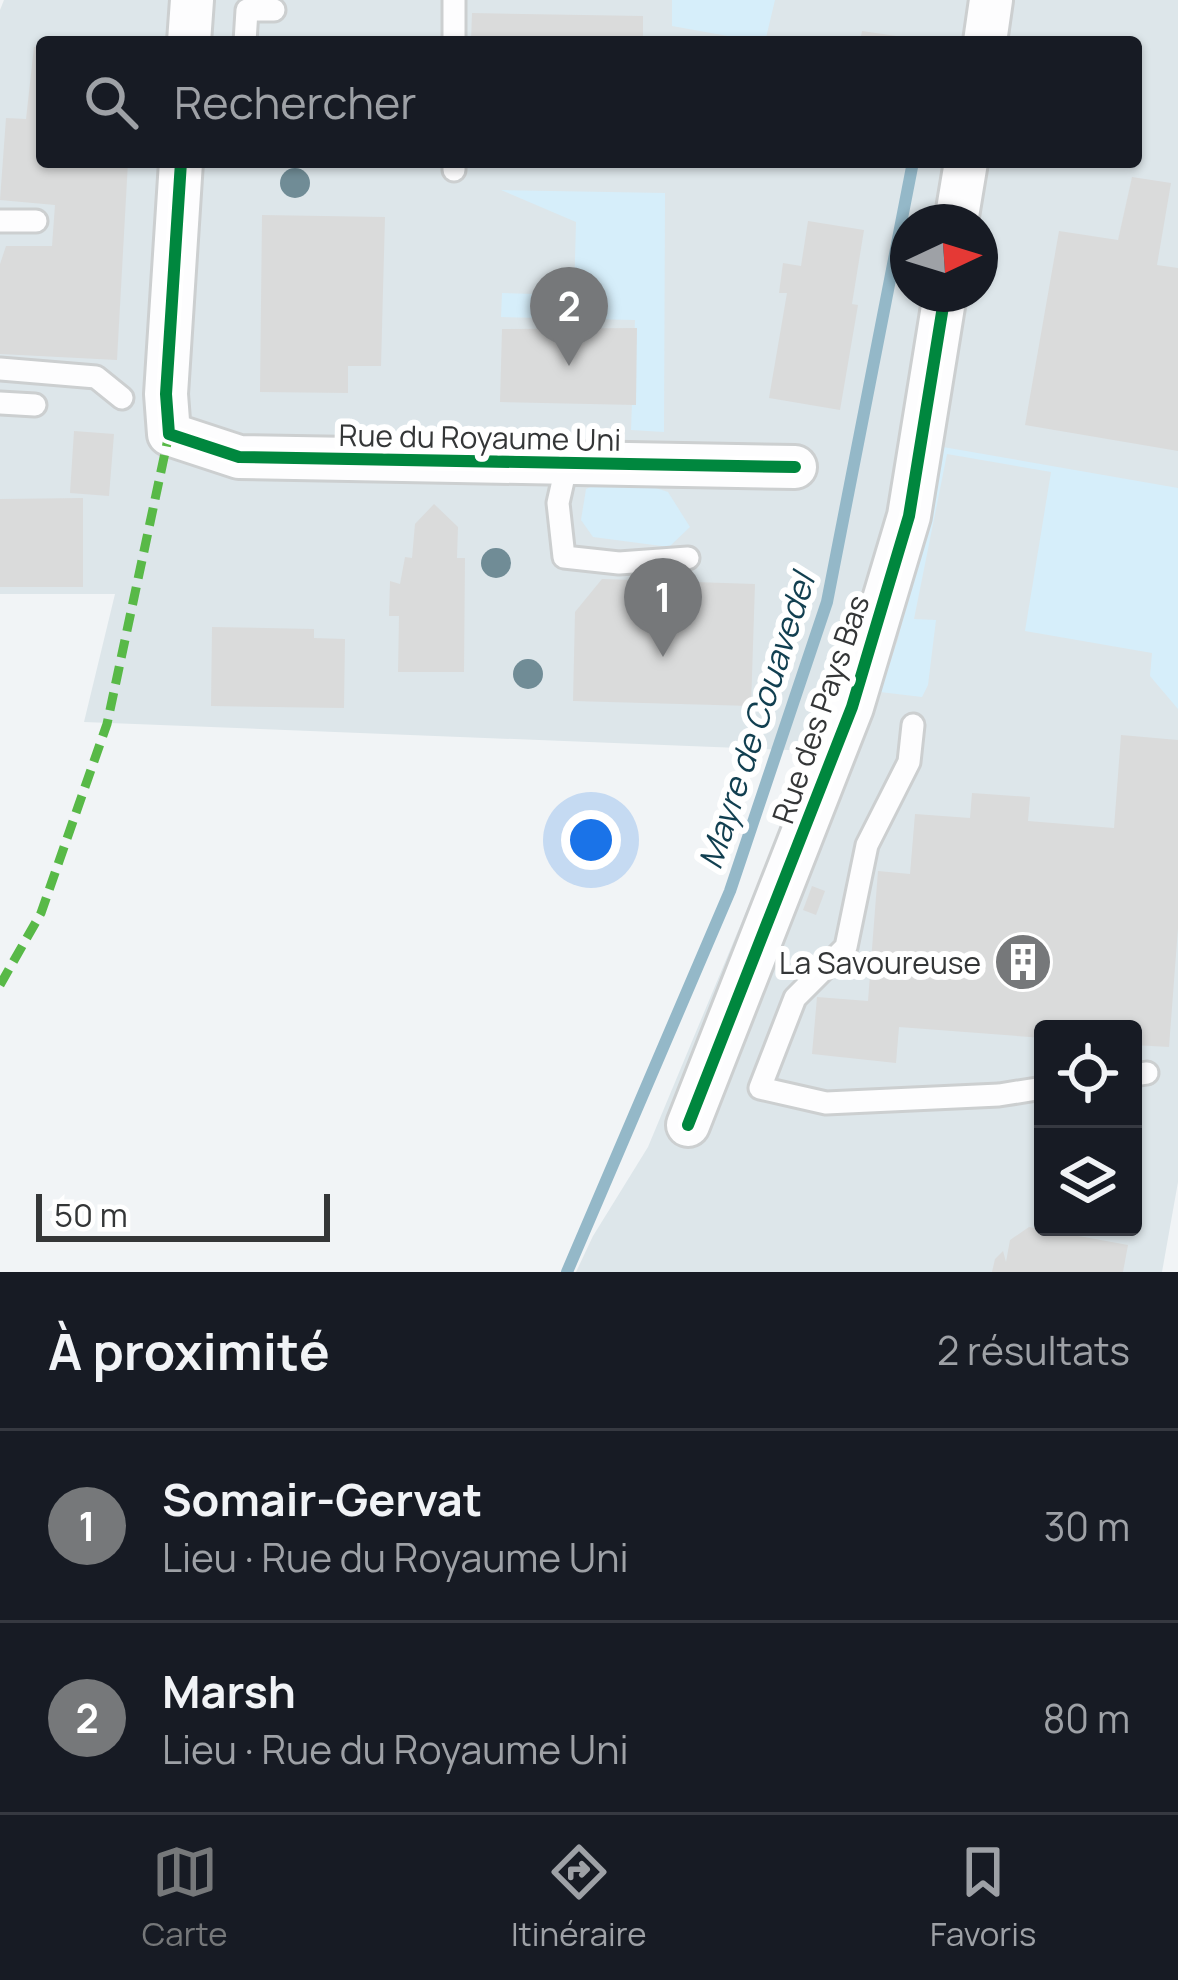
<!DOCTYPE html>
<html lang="fr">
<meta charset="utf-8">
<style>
body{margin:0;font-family:Manrope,sans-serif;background:#242831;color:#f1f3f6}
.controls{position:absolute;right:36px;bottom:36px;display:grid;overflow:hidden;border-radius:12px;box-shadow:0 3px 9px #0004}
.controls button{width:108px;height:108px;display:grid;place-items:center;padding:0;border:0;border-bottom:3px solid #363941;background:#171b24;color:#f1f3f6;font:60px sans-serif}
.compass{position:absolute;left:890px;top:204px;width:108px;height:108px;border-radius:50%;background:#171b24;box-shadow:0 3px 9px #0004;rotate:86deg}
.scale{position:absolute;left:36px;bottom:30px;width:294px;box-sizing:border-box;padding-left:12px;border:6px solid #343637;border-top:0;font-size:33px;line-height:42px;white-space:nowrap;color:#343637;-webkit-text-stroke:9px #fff;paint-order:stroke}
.you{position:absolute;left:591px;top:840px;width:42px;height:42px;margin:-30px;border:9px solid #fff;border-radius:50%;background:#1a73e8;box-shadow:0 0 0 18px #1a73e833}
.badge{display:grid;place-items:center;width:78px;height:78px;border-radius:50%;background:#76787a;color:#fff;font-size:39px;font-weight:700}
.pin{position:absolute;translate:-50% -99px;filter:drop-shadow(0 3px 6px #0008)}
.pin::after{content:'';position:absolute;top:63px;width:42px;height:36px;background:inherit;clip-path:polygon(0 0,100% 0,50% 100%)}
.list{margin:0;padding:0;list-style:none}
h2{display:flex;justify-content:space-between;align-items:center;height:156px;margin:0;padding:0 48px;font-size:51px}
h2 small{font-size:39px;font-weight:400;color:#9ea1a6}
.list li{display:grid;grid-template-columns:78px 1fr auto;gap:36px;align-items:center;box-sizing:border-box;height:192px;padding:0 48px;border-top:3px solid #363941}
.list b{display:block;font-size:45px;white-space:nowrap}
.list p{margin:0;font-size:39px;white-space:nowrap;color:#9ea1a6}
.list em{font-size:39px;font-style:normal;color:#9ea1a6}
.icon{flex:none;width:66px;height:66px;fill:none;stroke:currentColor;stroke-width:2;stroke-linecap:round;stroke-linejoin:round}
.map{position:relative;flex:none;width:1178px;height:1272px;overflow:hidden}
.search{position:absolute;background:#171b24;box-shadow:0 3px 9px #0004;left:36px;right:36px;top:36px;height:132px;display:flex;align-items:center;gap:30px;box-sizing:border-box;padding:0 42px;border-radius:12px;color:#9ea1a6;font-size:45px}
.sheet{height:540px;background:#171b24}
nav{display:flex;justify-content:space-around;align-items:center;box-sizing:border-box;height:168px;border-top:3px solid #363941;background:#171b24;font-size:33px;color:#9ea1a6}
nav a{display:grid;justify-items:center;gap:6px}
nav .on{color:#76787a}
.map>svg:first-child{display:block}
</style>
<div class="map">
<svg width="1178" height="1272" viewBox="0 0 1178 1272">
<rect width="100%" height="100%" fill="#f1f4f6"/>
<path fill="#dde6ea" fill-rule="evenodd" d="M 4,0 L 1178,0 L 1178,1182 L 1162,1272 L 576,1272 L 593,1236 L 648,1147 L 813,751 L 84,722 L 115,594 L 0,594 L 0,10 ZM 42,42 L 1136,42 L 1136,162 L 42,162 ZM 908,222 L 980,222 L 980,294 L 908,294 ZM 1043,1029 L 1133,1029 L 1133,1227 L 1043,1227 Z"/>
<g fill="#d6eefa">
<polygon points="672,0 775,0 765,42 761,42 672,26"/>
<polygon points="501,190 665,193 664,432 631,430 635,320 501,317 502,293 574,295 576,222"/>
<polygon points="943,447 1178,488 1178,709 1150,676 1152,653 1025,631 1051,472 947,454 914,619 936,620 928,685 922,697 880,692 898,639"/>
<polygon points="604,481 653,487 668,492 690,527 669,547 593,537 581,520 586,489"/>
</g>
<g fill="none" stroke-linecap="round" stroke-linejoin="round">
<polyline stroke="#94b8c8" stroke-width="12" points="567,1272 730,891 827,602 913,162"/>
</g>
<g fill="#dadbdb">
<polygon points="472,13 643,16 643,42 471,42"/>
<polygon points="862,31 917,39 917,42 860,42"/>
<polygon points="34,47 42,47 42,162 128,162 117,360 0,354 0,264 6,246 52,246 55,205 0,200 6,118 26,119"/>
<polygon points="1132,177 1171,183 1157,265 1178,268 1178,451 1025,425 1059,231 1118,240"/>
<polygon points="262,215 385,217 381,366 348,366 348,393 260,392"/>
<polygon points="808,221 864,230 852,304 858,305 840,410 769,398 787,293 779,293 783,263 801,266"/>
<polygon points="637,328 636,405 500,402 502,329"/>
<polygon points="74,431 114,434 109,496 70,493"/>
<polygon points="83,498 83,587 0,587 0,499"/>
<polygon points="434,504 458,527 457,558 465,558 464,672 398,672 399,616 389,616 390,581 400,584 405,557 412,558 415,524"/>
<polygon points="602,579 755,584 751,706 573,701 575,612"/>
<polygon points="212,627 314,629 314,638 345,639 344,708 211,706"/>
<polygon points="1121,735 1178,740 1178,928 1169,1047 1133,1045 1133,1029 1043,1029 1043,1038 899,1027 896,1063 812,1054 817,997 868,1001 878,871 910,874 915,814 970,818 972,793 1030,797 1028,821 1114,828"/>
<polygon points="812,886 825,891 816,915 803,910"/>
<polygon points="1029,1227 1128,1245 1123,1272 992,1272 995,1259 1003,1251 1006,1262 1010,1240"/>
</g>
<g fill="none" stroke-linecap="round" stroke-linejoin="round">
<g stroke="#cccfd0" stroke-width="27">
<g id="lane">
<polyline points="454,0 454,42"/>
<polyline points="245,42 247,10 274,10"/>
<polyline points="454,162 454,170"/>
<polyline points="0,221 36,221"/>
<polyline points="0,369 96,377 122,398"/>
<polyline points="0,403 35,405"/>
<polyline points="567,463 558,503 564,557 619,563 688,558"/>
<polyline points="913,725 909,762 867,845 846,947 795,998 760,1088 826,1103 999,1095 1043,1088"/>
<polyline points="1133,1075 1147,1073"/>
</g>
</g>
<g stroke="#cccfd0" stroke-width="48">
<g id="street">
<polyline points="189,42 192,0"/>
<polyline points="985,42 991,0"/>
<polyline points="181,162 166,394 169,434 239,457 795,467"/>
<polyline points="956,222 966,162"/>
<polyline points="688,1125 852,707 909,516 945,294"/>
</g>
</g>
<use href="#lane" stroke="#fdfdfe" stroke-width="21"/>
<use href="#street" stroke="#fdfdfe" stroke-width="42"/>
<polyline stroke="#58b947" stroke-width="9" stroke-dasharray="18 9" stroke-linecap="butt" points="0,985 41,913 107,724 169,434"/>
<g stroke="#fff" stroke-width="20">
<g id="cycleway">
<polyline points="181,162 166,394 169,434 239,457 795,467"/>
<polyline points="688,1125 852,707 909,516 945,294"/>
</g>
</g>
<use href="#cycleway" stroke="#00873e" stroke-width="12"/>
</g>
<g fill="#708c96">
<circle cx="295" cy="183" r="15"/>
<circle cx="496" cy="563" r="15"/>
<circle cx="528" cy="674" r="15"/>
</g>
<defs>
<g id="building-disc" transform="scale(3)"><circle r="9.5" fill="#76787a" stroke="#fff"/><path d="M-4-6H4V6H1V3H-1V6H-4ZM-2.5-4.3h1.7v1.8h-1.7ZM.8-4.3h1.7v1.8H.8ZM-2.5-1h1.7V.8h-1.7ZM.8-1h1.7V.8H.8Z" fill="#fff"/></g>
</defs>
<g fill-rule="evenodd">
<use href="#building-disc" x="1023" y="962"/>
</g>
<g text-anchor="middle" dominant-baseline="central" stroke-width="12" stroke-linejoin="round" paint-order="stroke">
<g font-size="30" fill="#343637" stroke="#fff">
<text transform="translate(480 437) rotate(1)">Rue du Royaume Uni</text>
<text transform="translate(820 709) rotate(-71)">Rue des Pays Bas</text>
</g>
<g font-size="30" fill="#343637" stroke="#fff" text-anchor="end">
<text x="981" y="962">La Savoureuse</text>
</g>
<g font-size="33" font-style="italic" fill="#113f50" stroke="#fff">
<text transform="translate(756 721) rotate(-72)">Mayre de Couavedel</text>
</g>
</g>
</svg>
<div class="controls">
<button><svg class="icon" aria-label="locate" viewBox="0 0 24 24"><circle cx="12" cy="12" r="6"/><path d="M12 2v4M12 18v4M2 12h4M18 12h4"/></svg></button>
<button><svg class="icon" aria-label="layers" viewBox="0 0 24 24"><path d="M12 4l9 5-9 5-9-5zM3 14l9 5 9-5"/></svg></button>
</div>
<svg class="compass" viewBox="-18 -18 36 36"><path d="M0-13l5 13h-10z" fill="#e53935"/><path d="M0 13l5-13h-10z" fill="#9ea1a6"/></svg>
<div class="scale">50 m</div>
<div class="you"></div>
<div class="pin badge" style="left:663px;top:657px">1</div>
<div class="pin badge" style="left:569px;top:366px">2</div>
<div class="search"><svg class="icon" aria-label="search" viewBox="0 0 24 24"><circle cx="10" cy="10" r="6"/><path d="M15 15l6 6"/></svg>Rechercher</div>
</div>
<section class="sheet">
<h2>À proximité<small>2 résultats</small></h2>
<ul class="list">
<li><span class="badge">1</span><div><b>Somair-Gervat</b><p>Lieu · Rue du Royaume Uni</p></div><em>30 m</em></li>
<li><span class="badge">2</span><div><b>Marsh</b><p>Lieu · Rue du Royaume Uni</p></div><em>80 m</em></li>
</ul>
</section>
<nav>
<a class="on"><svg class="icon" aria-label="map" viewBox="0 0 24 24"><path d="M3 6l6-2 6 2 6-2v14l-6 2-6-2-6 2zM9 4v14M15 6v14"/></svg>Carte</a>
<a><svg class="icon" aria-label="directions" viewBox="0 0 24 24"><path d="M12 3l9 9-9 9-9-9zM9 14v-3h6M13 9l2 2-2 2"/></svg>Itinéraire</a>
<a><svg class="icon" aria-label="saved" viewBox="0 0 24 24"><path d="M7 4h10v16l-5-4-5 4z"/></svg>Favoris</a>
</nav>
